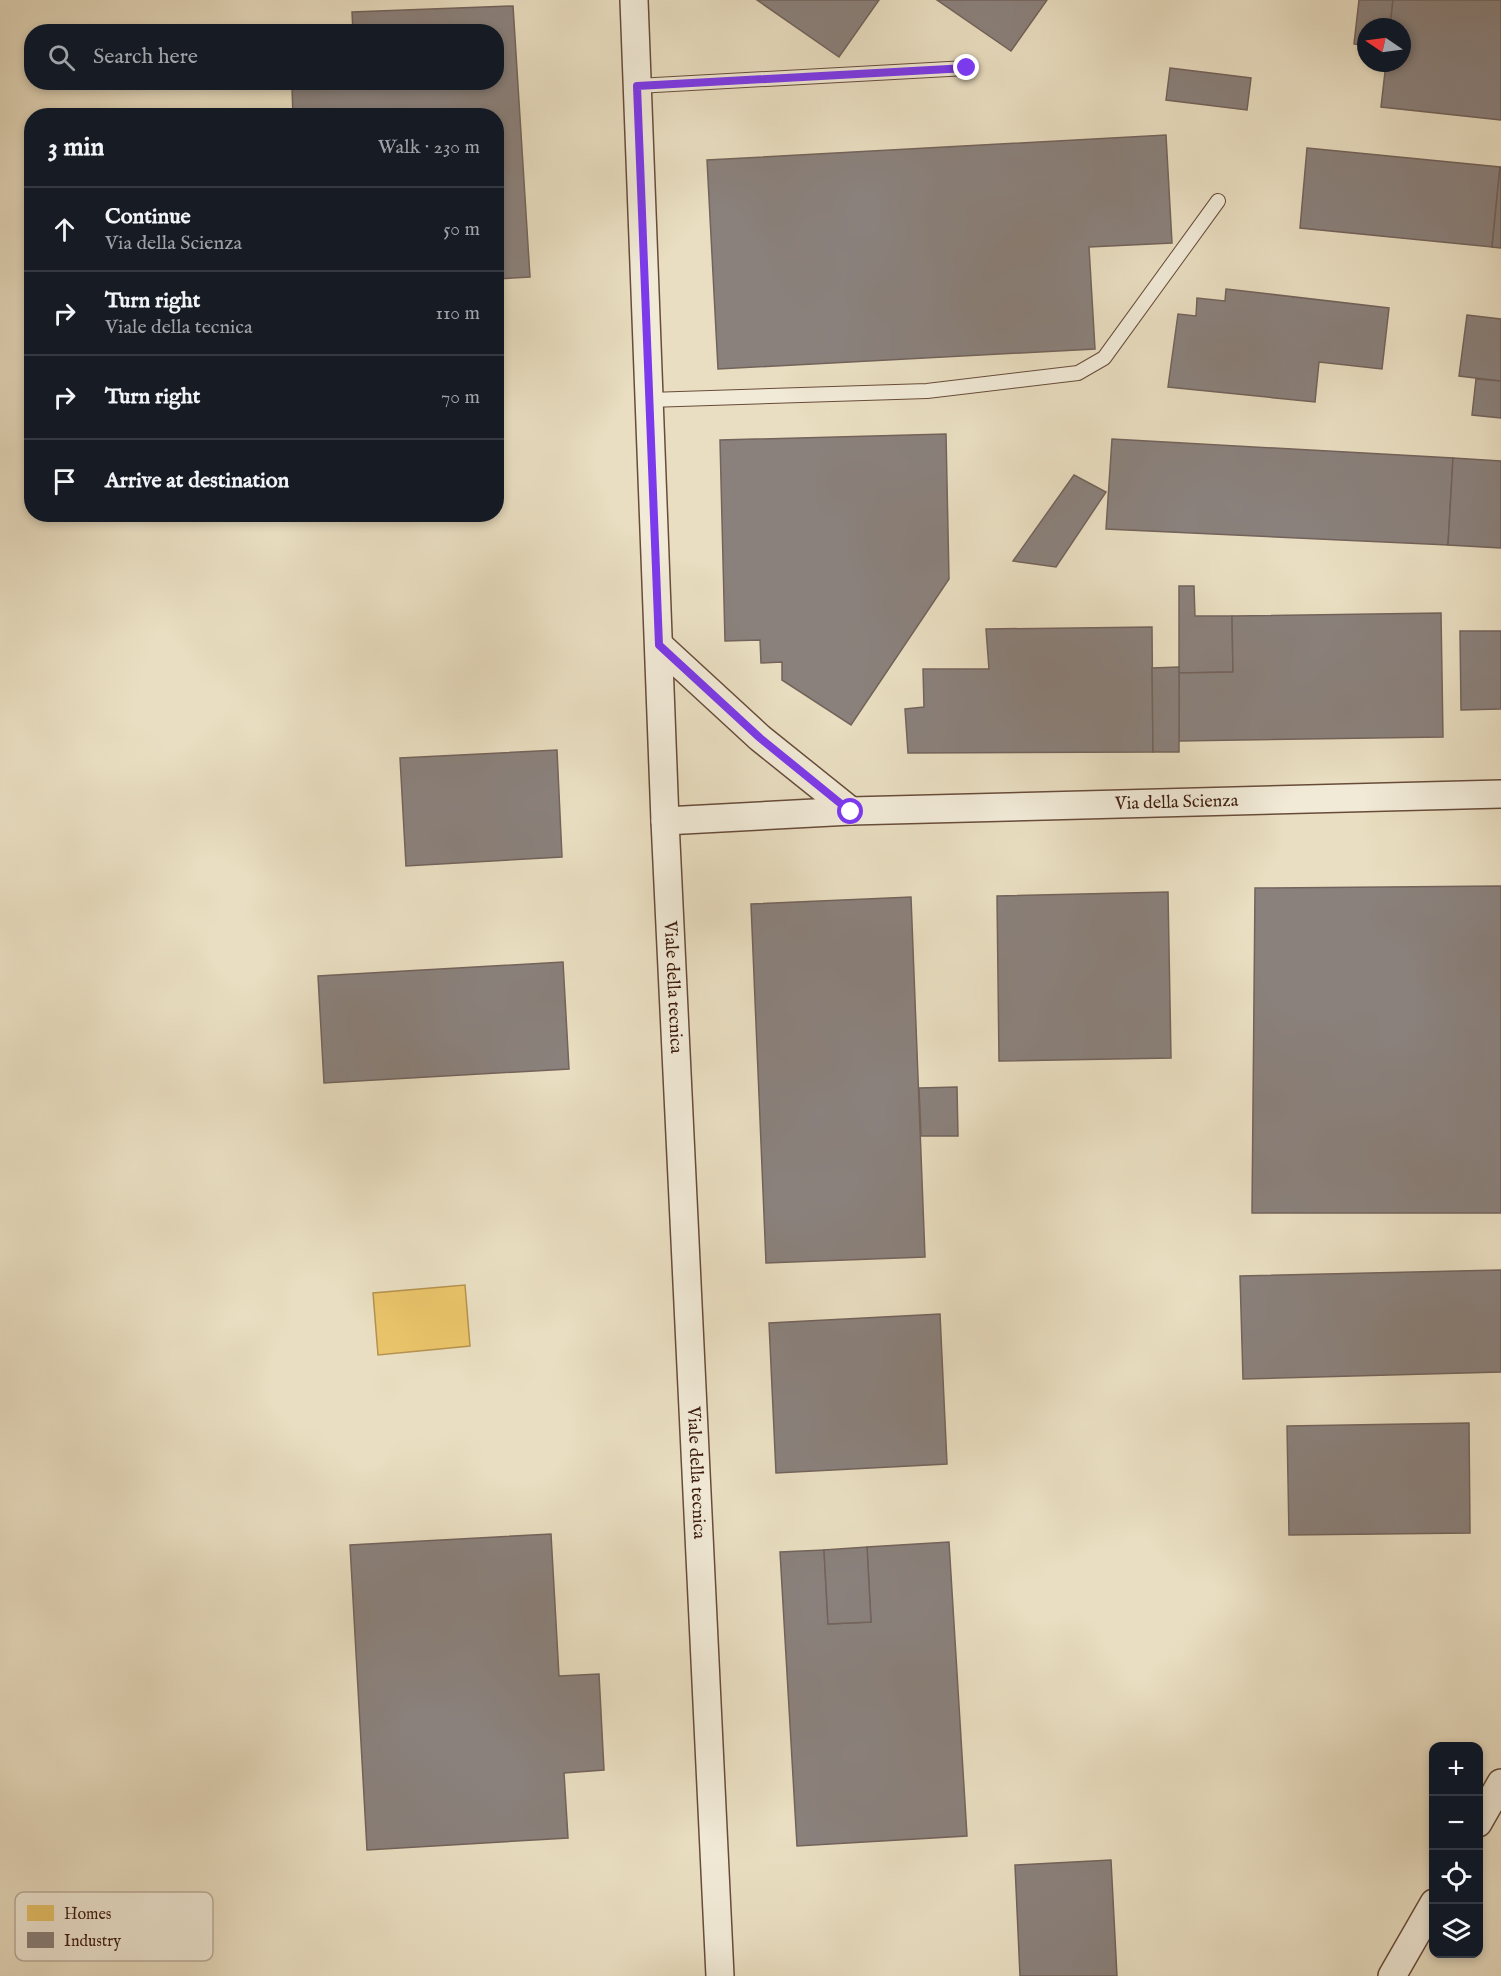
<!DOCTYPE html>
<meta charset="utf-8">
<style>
body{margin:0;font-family:"IM FELL English",serif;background:#242831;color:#f1f3f6}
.controls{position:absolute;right:18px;bottom:18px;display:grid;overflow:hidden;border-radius:12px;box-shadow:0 3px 9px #0003}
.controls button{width:54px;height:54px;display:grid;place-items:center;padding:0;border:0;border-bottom:2px solid #363941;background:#171b24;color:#f1f3f6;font:30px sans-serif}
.compass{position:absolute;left:1357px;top:18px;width:54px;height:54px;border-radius:50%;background:#171b24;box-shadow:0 3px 9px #0003;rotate:283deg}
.stop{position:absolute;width:18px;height:18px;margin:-14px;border:4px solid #7c3aed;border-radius:50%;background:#fff}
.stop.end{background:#7c3aed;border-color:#fff;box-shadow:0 2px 6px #0008}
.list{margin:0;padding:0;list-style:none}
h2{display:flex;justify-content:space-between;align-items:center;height:78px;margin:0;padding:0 24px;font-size:26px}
h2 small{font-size:20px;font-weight:400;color:#9ea1a6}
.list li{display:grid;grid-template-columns:39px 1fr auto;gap:18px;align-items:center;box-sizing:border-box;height:84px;padding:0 24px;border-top:2px solid #363941}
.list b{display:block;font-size:22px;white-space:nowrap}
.list p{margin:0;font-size:20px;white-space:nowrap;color:#9ea1a6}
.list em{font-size:20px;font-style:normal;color:#9ea1a6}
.icon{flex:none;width:33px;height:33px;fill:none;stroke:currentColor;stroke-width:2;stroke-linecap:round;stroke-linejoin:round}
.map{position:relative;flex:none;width:1501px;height:1976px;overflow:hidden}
.search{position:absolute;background:#171b24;box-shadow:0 3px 9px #0003;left:24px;top:24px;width:480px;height:66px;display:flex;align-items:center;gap:15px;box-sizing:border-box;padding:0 21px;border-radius:24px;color:#9ea1a6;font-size:22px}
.panel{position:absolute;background:#171b24;box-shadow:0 3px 9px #0003;left:24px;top:108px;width:480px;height:414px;border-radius:24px}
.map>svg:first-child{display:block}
</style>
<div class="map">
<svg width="1501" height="1976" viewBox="0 0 1501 1976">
<rect width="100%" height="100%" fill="#e9dec1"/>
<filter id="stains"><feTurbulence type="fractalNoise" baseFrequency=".00333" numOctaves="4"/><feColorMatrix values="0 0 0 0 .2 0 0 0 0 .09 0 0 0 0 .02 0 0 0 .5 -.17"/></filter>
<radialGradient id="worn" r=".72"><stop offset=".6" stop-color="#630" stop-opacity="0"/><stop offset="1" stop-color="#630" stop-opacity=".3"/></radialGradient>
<polygon fill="#e9c46a" stroke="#b5924e" stroke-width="1.5" points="465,1285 470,1346 378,1355 373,1293"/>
<g fill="#8a817c" stroke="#73635b" stroke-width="1.5">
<polygon points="757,0 879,0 839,57"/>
<polygon points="937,0 1047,0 1011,51"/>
<polygon points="1359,0 1393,0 1390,27 1366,27 1366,46 1354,44"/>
<polygon points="1393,0 1501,0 1501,120 1381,107 1386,63 1402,63 1402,27 1390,27"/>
<polygon points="513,6 530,277 496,279 496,116 293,116 292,87 344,82 496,82 496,32 353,32 352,12"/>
<polygon points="1170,68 1251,78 1247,110 1166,100"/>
<polygon points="1166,135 1172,243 1089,247 1095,349 718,369 707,160"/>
<polygon points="1307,148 1500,167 1492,247 1300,228"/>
<polygon points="1500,167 1501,167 1501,248 1492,247"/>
<polygon points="1226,289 1389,308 1382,369 1319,362 1315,402 1168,387 1178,314 1196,316 1197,298 1225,301"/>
<polygon points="1467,315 1501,319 1501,381 1459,376"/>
<polygon points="1476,379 1501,381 1501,418 1472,415"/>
<polygon points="946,434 949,579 851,725 782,680 782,662 761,663 760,640 725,641 720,440"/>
<polygon points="1112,439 1453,458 1448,545 1106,529"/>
<polygon points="1453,458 1501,461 1501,548 1448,545"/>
<polygon points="1074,475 1106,492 1056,567 1013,561"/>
<polygon points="1179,586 1194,586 1195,616 1232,616 1233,672 1179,673"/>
<polygon points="1441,613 1443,737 1179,741 1179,673 1233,672 1232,616"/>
<polygon points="1152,627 1153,752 908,753 905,709 924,707 923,669 989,669 986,629"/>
<polygon points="1460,631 1501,631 1501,709 1461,710"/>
<polygon points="1179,667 1179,752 1153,752 1152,668"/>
<polygon points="557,750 562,857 406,866 400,758"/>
<polygon points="1501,886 1501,1213 1252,1213 1255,888"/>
<polygon points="1168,892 1171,1058 999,1061 997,896"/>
<polygon points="911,897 925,1257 766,1263 751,904"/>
<polygon points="563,962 569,1069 324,1083 318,976"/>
<polygon points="957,1087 958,1136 921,1136 919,1088"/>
<polygon points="1501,1270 1501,1372 1243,1379 1240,1276"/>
<polygon points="940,1314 947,1464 776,1473 769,1323"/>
<polygon points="1469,1423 1470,1533 1289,1535 1287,1426"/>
<polygon points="551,1534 559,1676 599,1674 604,1770 564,1773 568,1838 367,1850 350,1545"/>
<polygon points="949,1542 967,1836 797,1846 780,1552 824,1550 828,1624 871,1622 867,1547"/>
<polygon points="867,1547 871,1622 828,1624 824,1550"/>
<polygon points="1111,1860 1117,1976 1020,1976 1015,1865"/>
</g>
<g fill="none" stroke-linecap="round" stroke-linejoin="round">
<g stroke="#684c3a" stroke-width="16">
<g id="lane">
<polyline points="637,86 967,68"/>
<polyline points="649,400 927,391 1078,373 1104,358 1218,201"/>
</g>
</g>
<g stroke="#684c3a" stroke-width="30">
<g id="street">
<path id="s1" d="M 634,0 L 665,821 L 720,1976"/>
<polyline points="659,645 760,738 851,811"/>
<path id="s2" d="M 665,821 L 851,811 L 1501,794"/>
<polyline points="1478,1823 1501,1783"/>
<polyline points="1392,1976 1434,1903"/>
</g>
</g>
<use href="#lane" stroke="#f1ead7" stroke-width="14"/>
<use href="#street" stroke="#f1ead7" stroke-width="27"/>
</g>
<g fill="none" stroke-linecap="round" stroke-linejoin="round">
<polyline stroke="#7c3aed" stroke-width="8" points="851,812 760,738 659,645 637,86 967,68"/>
</g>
<g text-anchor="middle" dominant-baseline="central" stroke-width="6" stroke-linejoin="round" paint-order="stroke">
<g font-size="18" fill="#3d1c0d" stroke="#f1ead7">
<text stroke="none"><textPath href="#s2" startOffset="512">Via della Scienza</textPath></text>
<text stroke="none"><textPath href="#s1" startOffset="988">Viale della tecnica</textPath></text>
<text stroke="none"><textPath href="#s1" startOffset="1474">Viale della tecnica</textPath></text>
</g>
</g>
<rect x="15" y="1892" width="198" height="69" rx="9" fill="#f1ead7" stroke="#bbac9a" stroke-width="1.5"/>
<rect x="27" y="1905" width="27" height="16" fill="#e9c46a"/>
<rect x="27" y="1932" width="27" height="16" fill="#8a817c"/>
<g font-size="16" fill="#3d1c0d">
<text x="64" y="1919">Homes</text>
<text x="64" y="1946">Industry</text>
</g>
<rect width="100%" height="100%" filter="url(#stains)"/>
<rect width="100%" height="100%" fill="url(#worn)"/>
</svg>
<div class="controls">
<button>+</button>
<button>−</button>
<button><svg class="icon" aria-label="locate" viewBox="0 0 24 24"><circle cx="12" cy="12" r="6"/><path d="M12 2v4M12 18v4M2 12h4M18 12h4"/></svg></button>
<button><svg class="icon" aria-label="layers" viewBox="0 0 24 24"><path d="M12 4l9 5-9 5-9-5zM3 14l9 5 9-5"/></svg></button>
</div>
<svg class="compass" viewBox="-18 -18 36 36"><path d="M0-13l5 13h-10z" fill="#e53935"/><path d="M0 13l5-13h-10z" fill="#9ea1a6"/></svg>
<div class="stop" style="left:851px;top:812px"></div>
<div class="stop end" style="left:967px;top:68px"></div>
<div class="search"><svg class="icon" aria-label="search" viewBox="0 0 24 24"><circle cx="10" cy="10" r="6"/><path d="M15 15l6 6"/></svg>Search here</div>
<section class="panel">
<h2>3 min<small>Walk · 230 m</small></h2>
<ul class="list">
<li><svg class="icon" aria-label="ahead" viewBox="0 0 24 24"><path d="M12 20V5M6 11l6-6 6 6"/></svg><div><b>Continue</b><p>Via della Scienza</p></div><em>50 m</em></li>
<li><svg class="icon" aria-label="right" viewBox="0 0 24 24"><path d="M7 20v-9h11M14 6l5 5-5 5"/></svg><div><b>Turn right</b><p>Viale della tecnica</p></div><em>110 m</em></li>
<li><svg class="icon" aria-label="right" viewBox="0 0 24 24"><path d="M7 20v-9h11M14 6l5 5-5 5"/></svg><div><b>Turn right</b></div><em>70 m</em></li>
<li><svg class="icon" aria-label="arrive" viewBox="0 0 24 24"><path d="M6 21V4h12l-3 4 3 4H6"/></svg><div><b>Arrive at destination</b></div></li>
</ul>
</section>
</div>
